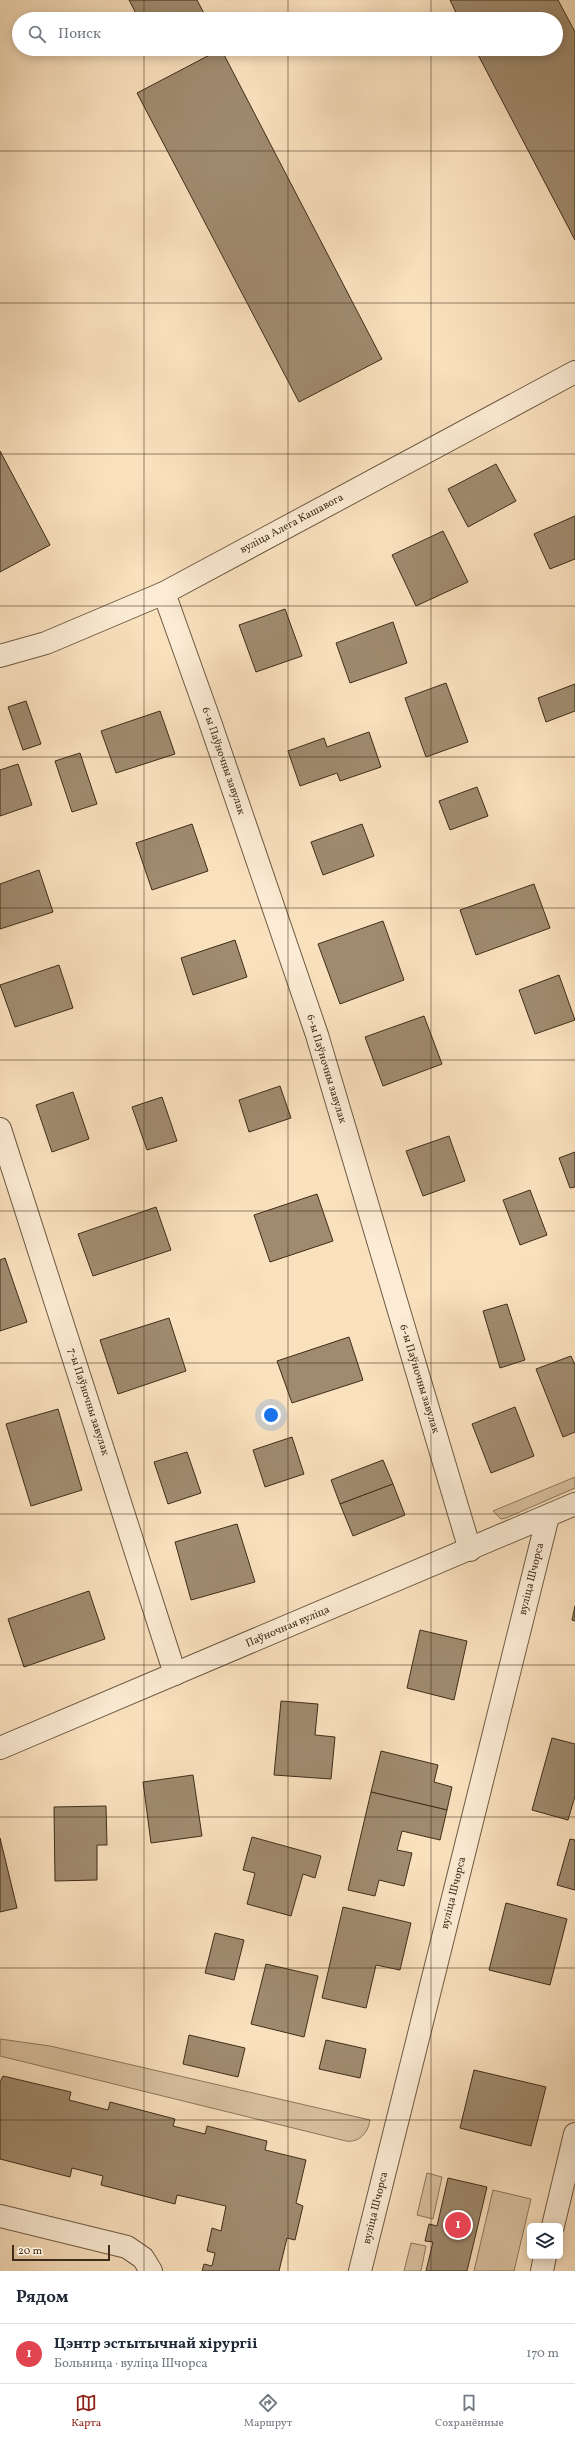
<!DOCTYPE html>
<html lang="ru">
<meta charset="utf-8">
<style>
body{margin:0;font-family:Vollkorn,serif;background:#f2f2f3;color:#1f2937}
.controls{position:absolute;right:12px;bottom:12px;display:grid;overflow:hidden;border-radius:6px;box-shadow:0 2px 10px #0003}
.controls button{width:36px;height:36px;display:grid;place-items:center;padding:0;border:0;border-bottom:1px solid #e0e1e3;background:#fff;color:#1f2937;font:20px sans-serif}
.scale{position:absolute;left:12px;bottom:10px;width:98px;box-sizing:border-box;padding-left:4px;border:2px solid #3f2d19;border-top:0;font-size:11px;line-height:14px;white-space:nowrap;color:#3f2d19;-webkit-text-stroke:3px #fcecd5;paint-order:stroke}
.you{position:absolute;left:271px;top:1415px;width:14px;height:14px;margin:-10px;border:3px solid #fff;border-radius:50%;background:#1a73e8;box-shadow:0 0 0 6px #1a73e833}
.badge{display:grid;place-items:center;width:26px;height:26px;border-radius:50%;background:#8f2418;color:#fff;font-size:13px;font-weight:700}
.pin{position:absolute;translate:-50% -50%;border:2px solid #fff;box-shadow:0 1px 4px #0006}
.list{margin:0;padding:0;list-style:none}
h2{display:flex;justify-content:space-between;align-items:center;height:52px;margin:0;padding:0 16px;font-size:17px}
h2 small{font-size:13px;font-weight:400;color:#747a83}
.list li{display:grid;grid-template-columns:26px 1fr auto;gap:12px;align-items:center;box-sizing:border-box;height:60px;padding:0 16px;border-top:1px solid #e0e1e3}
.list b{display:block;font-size:15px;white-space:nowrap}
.list p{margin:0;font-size:13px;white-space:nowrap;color:#747a83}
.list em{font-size:13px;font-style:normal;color:#747a83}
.icon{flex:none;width:22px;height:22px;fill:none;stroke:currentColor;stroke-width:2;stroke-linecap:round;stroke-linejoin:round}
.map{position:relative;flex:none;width:575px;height:2271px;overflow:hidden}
.search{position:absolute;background:#fff;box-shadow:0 2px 10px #0003;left:12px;right:12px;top:12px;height:44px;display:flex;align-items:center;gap:10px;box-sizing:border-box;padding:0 14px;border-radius:22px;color:#747a83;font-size:15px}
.sheet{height:112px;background:#fff}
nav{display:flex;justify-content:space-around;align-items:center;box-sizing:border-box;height:56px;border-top:1px solid #e0e1e3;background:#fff;font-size:11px;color:#747a83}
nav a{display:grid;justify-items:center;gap:2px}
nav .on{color:#8f2418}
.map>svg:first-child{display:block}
</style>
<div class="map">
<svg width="575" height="2271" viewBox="0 0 575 2271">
<rect width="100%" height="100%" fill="#fae1be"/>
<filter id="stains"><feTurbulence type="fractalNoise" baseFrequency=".005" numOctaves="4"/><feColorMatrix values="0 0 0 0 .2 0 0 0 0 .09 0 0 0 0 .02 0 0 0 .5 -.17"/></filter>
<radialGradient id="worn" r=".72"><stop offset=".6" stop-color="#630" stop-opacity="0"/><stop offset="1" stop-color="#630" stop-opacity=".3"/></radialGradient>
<g fill="#dac2a2" stroke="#8c785e">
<polygon points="575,1477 575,1488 506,1518 501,1519 493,1511"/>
<path d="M 0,2039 L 50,2046 L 370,2120 C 368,2133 359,2143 346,2141 L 0,2056 Z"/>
<polygon points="427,2173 442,2177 433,2219 417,2215"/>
<polygon points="493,2190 531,2199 514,2271 474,2271"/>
<polygon points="411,2243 426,2246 421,2271 404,2271"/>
</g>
<g fill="#a08b6f" stroke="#3f2d19">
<polygon points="129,0 197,0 207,19 139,19"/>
<polygon points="450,0 558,0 575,32 575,240 475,49 556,49 556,19 459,19"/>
<polygon points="221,49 382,359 299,402 137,93"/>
<polygon points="0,451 50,545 0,572"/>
<polygon points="496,464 516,501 468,527 448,489"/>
<polygon points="575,516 575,559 550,569 534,534"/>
<polygon points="443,531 468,582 416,606 392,555"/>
<polygon points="285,609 302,656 256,672 239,625"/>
<polygon points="393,622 407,663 350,683 336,643"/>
<polygon points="446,683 468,742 426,757 405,698"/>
<polygon points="575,684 575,711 546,722 538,698"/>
<polygon points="26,701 41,744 23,750 8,707"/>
<polygon points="160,711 175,754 116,773 101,731"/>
<polygon points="369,732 381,767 340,781 337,773 300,786 288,751 324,738 327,747"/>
<polygon points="80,753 97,804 72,812 55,761"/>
<polygon points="18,764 32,805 0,816 0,770"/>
<polygon points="477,787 488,816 450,830 439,801"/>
<polygon points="192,824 208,871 152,890 136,843"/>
<polygon points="362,824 374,856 323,875 311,842"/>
<polygon points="39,870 53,912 0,929 0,884"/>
<polygon points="534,884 550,928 476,955 460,910"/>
<polygon points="383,921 404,980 340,1004 318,944"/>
<polygon points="235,940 247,977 193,995 181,958"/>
<polygon points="59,965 73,1008 15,1027 0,985"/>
<polygon points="559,975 575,1020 535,1034 519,990"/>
<polygon points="424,1016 442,1064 383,1086 365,1037"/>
<polygon points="280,1086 291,1118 249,1132 239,1100"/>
<polygon points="73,1092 89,1139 52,1152 36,1105"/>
<polygon points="162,1097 177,1141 147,1150 132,1107"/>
<polygon points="449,1136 465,1181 423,1196 406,1151"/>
<polygon points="575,1152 575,1187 570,1188 559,1158"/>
<polygon points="530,1190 547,1235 520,1245 503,1200"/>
<polygon points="317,1194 333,1241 270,1262 254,1215"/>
<polygon points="156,1207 171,1250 93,1276 78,1234"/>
<polygon points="5,1258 27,1322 0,1331 0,1260"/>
<polygon points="507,1304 525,1360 500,1368 483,1311"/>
<polygon points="169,1318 186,1371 118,1394 100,1340"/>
<polygon points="349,1337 363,1380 292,1403 277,1361"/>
<polygon points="571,1356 575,1365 575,1432 563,1437 536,1369"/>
<polygon points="515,1407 534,1456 491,1473 472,1424"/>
<polygon points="58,1409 82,1490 31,1506 6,1424"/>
<polygon points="292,1437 304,1474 265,1487 253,1450"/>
<polygon points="187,1452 201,1493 168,1504 154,1462"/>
<polygon points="383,1460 393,1484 340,1504 331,1480"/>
<polygon points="393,1484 405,1515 353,1536 340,1504"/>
<polygon points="237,1524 255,1582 191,1600 175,1542"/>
<polygon points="89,1591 105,1639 24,1667 8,1619"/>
<polygon points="575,1606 575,1621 572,1620"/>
<polygon points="420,1630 467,1641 454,1700 407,1688"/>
<polygon points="281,1701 318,1704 315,1735 335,1737 331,1779 274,1775"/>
<polygon points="552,1738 575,1744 575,1796 568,1820 532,1810"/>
<polygon points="381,1751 438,1765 434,1782 452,1787 447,1810 371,1792"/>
<polygon points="193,1775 202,1836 151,1843 143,1782"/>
<polygon points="371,1792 447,1810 440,1840 402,1831 397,1850 412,1853 404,1886 379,1880 375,1896 348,1890"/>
<polygon points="106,1806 107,1845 97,1845 97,1880 55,1881 54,1807"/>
<polygon points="252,1837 321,1856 315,1878 303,1874 291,1916 247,1904 255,1873 243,1870"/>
<polygon points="0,1838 17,1908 0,1912"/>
<polygon points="570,1839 575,1840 575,1890 557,1885"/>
<polygon points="506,1903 567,1919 550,1985 489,1970"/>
<polygon points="343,1907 411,1923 400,1970 376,1965 366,2008 322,1998"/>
<polygon points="215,1933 244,1940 234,1980 205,1973"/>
<polygon points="266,1964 318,1976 304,2037 251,2024"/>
<polygon points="189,2035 245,2048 238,2077 183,2064"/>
<polygon points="326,2040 366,2049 360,2078 319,2069"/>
<polygon points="474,2070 546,2087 531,2146 460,2128"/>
<polygon points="3,2076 71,2092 69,2100 108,2110 110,2102 175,2119 173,2126 205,2134 207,2126 267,2141 265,2150 306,2160 296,2203 303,2206 295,2240 287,2238 279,2271 202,2271 204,2264 212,2266 215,2253 207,2251 212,2228 221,2231 226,2206 177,2195 175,2204 101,2185 103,2176 72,2168 70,2177 0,2159 0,2082"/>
<polygon points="448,2178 487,2187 467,2271 426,2271 433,2242 425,2241 429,2224 437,2226"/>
</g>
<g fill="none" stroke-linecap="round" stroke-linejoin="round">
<g stroke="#6e5a42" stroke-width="24">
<g id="minor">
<polyline points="164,593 209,719 317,1035 470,1550"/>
<polyline points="0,656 46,643 164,593 575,372"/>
<polyline points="0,1129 175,1674"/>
<polyline points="0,1748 575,1504"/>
<polyline points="0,2216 127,2247 143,2258 151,2271"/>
<polyline points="553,2226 575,2134"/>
<polyline points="360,2271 548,1516"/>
<polyline points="542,2271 545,2256"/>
</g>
</g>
<use href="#minor" stroke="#fcecd5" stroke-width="22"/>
</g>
<path fill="none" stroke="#3f2d19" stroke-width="1" stroke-opacity="0.55" d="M 144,0 L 144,19M 288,0 L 288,19M 431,0 L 431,19M 144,49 L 144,2271M 288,49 L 288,2271M 431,49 L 431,2271M 0,151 L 575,151M 0,303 L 575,303M 0,454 L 575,454M 0,606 L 575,606M 0,757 L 575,757M 0,908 L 575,908M 0,1060 L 575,1060M 0,1211 L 575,1211M 0,1363 L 575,1363M 0,1514 L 575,1514M 0,1665 L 575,1665M 0,1817 L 575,1817M 0,1968 L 575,1968M 0,2120 L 575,2120"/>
<g text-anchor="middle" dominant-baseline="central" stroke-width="3" stroke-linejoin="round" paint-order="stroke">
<g font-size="11" fill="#3f2d19" stroke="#fcecd5">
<text transform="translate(292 524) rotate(-28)">вуліца Алега Кашавога</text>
<text transform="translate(223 761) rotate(71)">6-ы Паўночны завулак</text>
<text transform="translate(326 1069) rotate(73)">6-ы Паўночны завулак</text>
<text transform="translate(419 1379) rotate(73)">6-ы Паўночны завулак</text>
<text transform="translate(88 1402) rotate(72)">7-ы Паўночны завулак</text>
<text transform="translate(532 1579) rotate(-76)">вуліца Шчорса</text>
<text transform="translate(288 1627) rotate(-23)">Паўночная вуліца</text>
<text transform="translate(454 1893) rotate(-76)">вуліца Шчорса</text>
<text transform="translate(376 2208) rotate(-76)">вуліца Шчорса</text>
</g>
</g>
<rect width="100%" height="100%" filter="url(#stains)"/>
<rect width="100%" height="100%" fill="url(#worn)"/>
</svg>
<div class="controls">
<button><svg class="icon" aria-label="layers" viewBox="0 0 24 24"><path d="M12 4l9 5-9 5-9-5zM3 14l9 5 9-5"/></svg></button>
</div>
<div class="scale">20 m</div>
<div class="you"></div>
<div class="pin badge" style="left:458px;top:2225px;background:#e0444e">1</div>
<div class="search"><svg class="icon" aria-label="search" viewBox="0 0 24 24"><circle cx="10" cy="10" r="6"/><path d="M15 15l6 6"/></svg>Поиск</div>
</div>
<section class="sheet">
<h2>Рядом<small></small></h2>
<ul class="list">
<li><span class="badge" style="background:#e0444e">1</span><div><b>Цэнтр эстытычнай хірургіі</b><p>Больница · вуліца Шчорса</p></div><em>170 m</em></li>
</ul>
</section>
<nav>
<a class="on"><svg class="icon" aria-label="map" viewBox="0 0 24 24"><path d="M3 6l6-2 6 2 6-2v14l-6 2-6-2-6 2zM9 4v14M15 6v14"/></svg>Карта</a>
<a><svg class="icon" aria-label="directions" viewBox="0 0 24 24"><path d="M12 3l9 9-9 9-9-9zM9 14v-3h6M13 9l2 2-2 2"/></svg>Маршрут</a>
<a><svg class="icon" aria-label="saved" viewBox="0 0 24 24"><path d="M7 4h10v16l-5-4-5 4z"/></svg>Сохранённые</a>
</nav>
